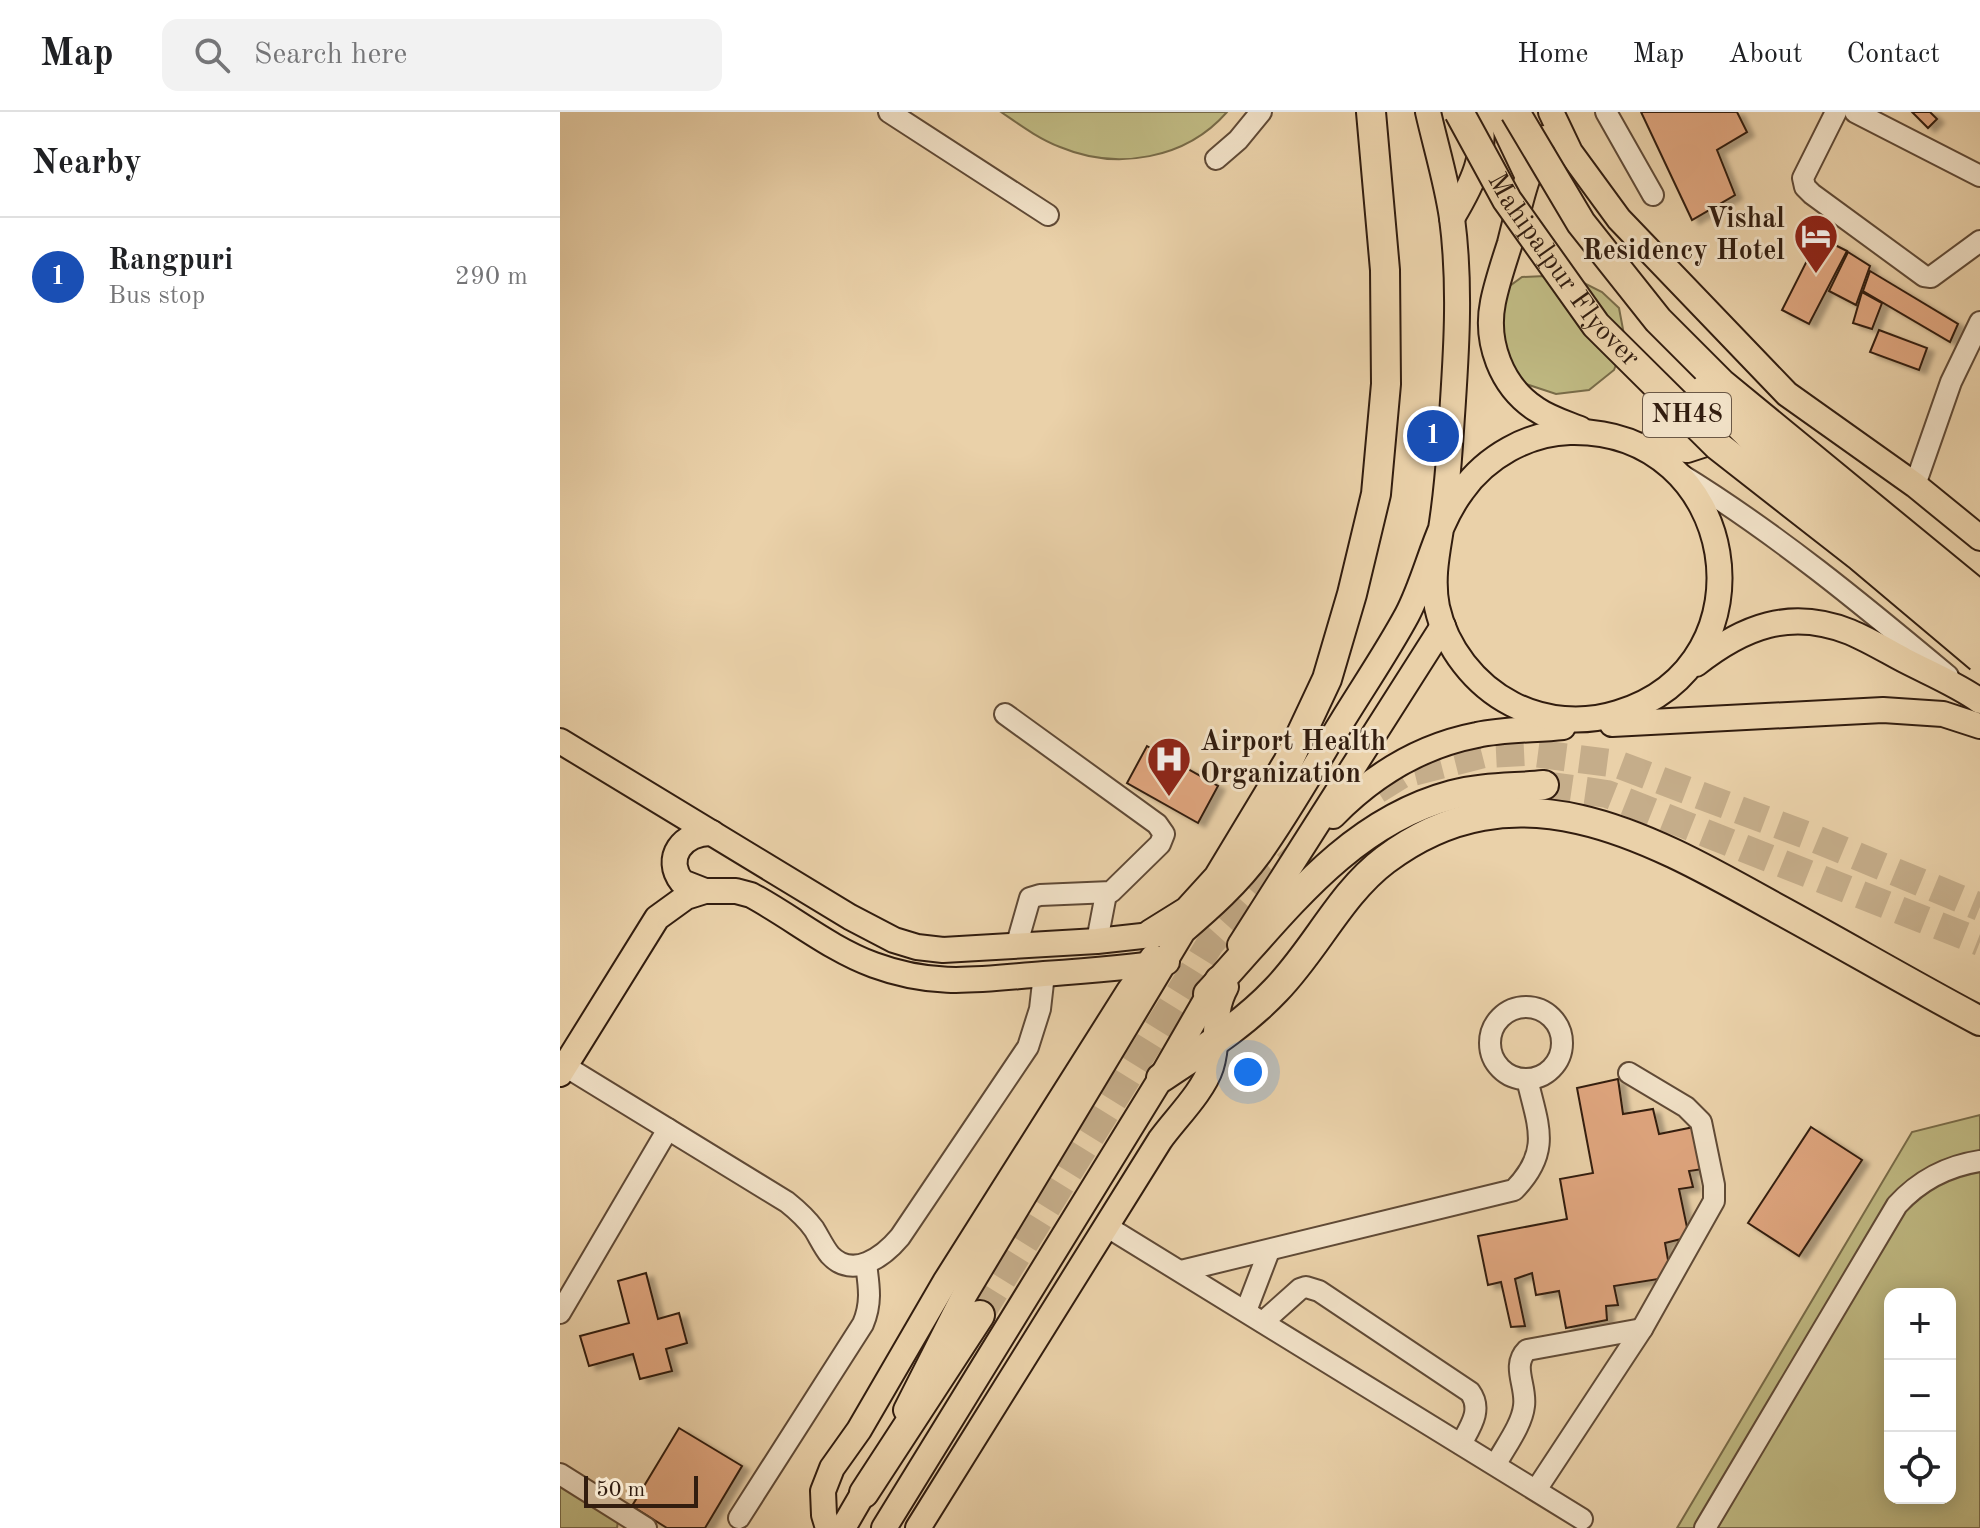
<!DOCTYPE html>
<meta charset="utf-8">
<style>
body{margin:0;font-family:"Old Standard TT",serif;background:#f2f2f2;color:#202124}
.controls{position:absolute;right:24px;bottom:24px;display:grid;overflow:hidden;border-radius:16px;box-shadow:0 4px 20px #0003}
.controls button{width:72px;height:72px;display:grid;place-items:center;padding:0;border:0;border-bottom:2px solid #e0e0e0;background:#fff;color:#202124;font:40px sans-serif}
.scale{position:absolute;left:24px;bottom:20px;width:114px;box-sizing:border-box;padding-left:8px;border:4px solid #321d0f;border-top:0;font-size:22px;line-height:28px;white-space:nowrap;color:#321d0f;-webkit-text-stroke:6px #f1e1c7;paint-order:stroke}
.you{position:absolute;left:688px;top:960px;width:28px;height:28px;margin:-20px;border:6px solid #fff;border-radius:50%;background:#1a73e8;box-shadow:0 0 0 12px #1a73e833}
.badge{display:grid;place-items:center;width:52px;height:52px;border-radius:50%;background:#db2777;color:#fff;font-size:26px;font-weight:700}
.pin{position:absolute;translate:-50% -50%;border:4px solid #fff;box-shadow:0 2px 8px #0006}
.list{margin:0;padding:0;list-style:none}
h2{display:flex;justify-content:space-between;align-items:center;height:104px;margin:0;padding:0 32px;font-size:34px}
h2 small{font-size:26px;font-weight:400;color:#757577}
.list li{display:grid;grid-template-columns:52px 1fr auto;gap:24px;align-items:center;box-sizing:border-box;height:120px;padding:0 32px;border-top:2px solid #e0e0e0}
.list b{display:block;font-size:30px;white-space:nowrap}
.list p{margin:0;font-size:26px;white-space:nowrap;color:#757577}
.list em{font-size:26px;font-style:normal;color:#757577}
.icon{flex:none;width:44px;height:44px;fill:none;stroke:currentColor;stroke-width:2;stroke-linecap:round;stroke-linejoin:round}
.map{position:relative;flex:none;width:1420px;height:1416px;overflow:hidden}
header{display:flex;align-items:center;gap:48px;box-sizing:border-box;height:112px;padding:0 40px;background:#fff;border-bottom:2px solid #e0e0e0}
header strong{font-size:38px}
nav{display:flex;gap:44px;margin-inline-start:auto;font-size:28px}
.search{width:560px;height:72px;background:#f2f2f2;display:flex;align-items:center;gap:20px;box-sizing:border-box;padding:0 28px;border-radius:16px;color:#757577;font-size:30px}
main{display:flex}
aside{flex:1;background:#fff}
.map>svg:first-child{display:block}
</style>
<header>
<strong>Map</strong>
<div class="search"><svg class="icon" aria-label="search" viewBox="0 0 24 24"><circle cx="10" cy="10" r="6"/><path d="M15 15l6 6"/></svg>Search here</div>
<nav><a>Home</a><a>Map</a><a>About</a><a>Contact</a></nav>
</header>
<main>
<aside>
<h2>Nearby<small></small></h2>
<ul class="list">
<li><span class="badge" style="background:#1a4fb4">1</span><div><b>Rangpuri</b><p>Bus stop</p></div><em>290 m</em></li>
</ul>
</aside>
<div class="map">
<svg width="1420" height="1416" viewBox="0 0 1420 1416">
<defs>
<filter id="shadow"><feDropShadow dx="7" dy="4" stdDeviation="2" flood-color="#0004"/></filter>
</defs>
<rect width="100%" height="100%" fill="#ead1a9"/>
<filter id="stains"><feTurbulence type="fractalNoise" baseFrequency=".0025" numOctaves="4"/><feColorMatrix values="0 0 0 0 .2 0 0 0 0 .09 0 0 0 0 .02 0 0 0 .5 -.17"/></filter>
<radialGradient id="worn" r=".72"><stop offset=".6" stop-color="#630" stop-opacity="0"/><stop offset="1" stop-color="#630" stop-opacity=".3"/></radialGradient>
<g fill="#bfb982" stroke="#786b48" stroke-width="2" fill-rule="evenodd">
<path d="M 441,0 L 667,0 C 626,47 557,59 500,35 C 479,27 460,13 441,0 Z"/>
<polygon points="985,164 1016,167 1042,180 1059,196 1065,228 1054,258 1029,278 996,282 966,272 949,257 937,195 947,176 962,165"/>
<polygon points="1420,1003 1420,1041 1382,1051 1292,1151 1134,1416 1117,1416 1352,1020"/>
<path d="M 1420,1057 L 1420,1416 L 1154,1416 L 1345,1095 L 1377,1071 ZM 1330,1182 L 1390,1182 L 1390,1386 L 1330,1386 Z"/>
<polygon points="0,1368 58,1409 57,1416 0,1416"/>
</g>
<g fill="#e0a67f" stroke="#321d0f" stroke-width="2" filter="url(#shadow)">
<polygon points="1081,0 1177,0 1187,20 1157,38 1175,83 1132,108"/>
<polygon points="1352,0 1370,0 1377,7 1368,16"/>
<polygon points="1259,125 1287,139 1249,212 1222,198"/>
<polygon points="1288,140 1310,154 1296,193 1269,179"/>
<polygon points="1310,159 1398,212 1390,230 1303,179"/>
<polygon points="1302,180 1322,191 1312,217 1293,211"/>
<polygon points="1319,218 1367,236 1359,258 1310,240"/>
<polygon points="587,634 658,674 638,711 567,671"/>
<polygon points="1058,967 1063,1002 1093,997 1099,1022 1134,1015 1143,1057 1129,1059 1133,1075 1119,1077 1129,1125 1105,1131 1111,1165 1054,1174 1058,1193 1046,1194 1047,1208 1006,1216 999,1179 976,1183 972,1161 955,1167 965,1214 951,1215 941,1170 928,1173 918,1124 1007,1107 1000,1067 1033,1061 1017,976"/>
<polygon points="1251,1015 1302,1048 1239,1144 1188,1111"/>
<polygon points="86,1161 98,1207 119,1201 127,1231 106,1237 112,1259 80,1267 73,1242 29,1254 20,1224 69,1211 58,1169"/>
<polygon points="119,1316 182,1354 145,1416 107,1416 72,1394"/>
</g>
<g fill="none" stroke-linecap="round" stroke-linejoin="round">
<g stroke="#c5ad8a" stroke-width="28" stroke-dasharray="28 14" stroke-linecap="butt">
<polyline points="984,673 1047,682 1420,830"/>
<polyline points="817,678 841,663 924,642 965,640 1057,652 1246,723 1420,795"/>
<polyline points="420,1203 650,832 705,771 736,745"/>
</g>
<g stroke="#604a36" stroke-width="24">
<g id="minor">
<polyline points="329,0 488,103"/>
<polyline points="1046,0 1093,83"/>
<polyline points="1276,0 1243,66 1245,75 1252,82 1364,164 1371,165 1420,129"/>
<polyline points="1295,0 1420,64"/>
<polyline points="656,47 678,28 701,0"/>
<path d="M 1120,362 C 1216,421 1302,492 1388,564"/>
<polyline points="1355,373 1391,270 1420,210"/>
<polyline points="445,602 597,712 604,722 600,732 551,780 480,783 470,786 456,835"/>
<polyline points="537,829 546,782"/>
<circle cx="966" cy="931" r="36"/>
<path d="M 5,954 L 227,1090 C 237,1098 246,1106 254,1117 C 259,1125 264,1136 270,1143 C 293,1168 324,1144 340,1125 L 468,935 L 480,897 L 484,862"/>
<polyline points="546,1114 1022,1407"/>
<path d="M 621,1159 L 954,1078 C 992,1039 978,1014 967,967"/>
<polyline points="686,1199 709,1139"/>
<polyline points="0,1201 108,1017"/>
<path d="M 703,1210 L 740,1177 L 746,1175 L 759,1179 L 910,1280 C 923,1298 910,1315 901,1332"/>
<path d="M 936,1352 C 945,1335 962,1313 964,1294 C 967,1274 951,1254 967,1238 L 1082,1217"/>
<polyline points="0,1362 86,1416"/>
<polyline points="976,1378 1082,1217 1154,1089 1154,1073 1141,1010 1126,995 1069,961"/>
<path d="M 179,1406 L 303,1212 C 312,1191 309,1174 306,1152"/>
<path d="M 1145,1416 L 1337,1093 C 1359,1069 1387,1054 1420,1049"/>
</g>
</g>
<g stroke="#321d0f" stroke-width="28">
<g id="major">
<polyline points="937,0 968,65"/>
<polyline points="991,0 1010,40 1059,107 1227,282 1355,373 1420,426"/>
<path d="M 984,26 C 967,59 959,95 950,131 C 944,150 937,170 933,190 C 925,230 941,274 976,297 C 989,306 1005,311 1020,317"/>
<path d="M 892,106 C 913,71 928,42 919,0"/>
<polyline points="1086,333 1127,338 1170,324"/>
<path d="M 1136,552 C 1183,515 1230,496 1290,520 C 1309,528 1327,539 1344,548 C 1369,561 1398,573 1420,589"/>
<polyline points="1052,612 1323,598 1383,602 1420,614"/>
<polyline points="0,629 290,805 334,828 357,835 383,838 537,829 609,821"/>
<path d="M 773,704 C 813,663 860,634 917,623 C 944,617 975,618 1003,615"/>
<path d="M 145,779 L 122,770 C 103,746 123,720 152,721"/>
<polyline points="680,833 883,514"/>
<path d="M 0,962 L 97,806 L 126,785 L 145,779 L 176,779 L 191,783 C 232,805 270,837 314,853 C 376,876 421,867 484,862 C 525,859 566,856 607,850"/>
<path d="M 346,1298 L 405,1182 L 623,819 C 650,796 678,771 699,742 C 729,700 754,655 781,611 C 803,575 827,540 847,503 C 868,463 875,415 902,379 C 926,345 968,321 1010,320 C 1179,316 1218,552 1058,601 C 1023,612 984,609 952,592 C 915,573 886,536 877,495 C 872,470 876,447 880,423 C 885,394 888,362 890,333 C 895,258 902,181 892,106 C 887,71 876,35 868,0"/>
<polyline points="268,1416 264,1403 263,1379 272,1356 299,1318 385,1170 569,879 593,845"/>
<polyline points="283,1416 312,1366"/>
<polyline points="324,1416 601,966 658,867"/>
<path d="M 358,1416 L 600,1028 C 615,1007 643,980 651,955 C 660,928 651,902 666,875"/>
</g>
</g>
<g stroke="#321d0f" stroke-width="32">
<g id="highway">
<polyline points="591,822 628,799 658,766 728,650 767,567 792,482 816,382 826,272 825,158 811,0"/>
<path d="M 648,882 C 721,804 784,712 892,683 C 921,675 955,676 984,673"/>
<path d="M 601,966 C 641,939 683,913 716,878 C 756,837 780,782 825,748 C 959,647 1094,728 1218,797 C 1286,834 1352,873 1420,909"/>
<polyline points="304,1381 420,1203"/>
</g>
</g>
<use href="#minor" stroke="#f1e1c7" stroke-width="20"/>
<use href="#major" stroke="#ead1a9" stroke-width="24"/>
<use href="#highway" stroke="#ead1a9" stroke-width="28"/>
<g stroke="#321d0f" stroke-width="32" stroke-linecap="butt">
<g id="highway-bridge">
<path id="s1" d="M 899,0 L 947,88 L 1036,213 L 1158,334 L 1300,445 L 1420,546"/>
<polyline points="955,0 1021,111 1098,208 1161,271 1420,484"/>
<polyline points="1144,278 1204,338 1420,515"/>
</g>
</g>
<use href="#highway-bridge" stroke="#ead1a9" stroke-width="28"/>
</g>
<defs>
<g id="hotel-pin" transform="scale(2.3)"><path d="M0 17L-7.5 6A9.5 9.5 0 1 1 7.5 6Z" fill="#8f2418" stroke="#f1e1c7"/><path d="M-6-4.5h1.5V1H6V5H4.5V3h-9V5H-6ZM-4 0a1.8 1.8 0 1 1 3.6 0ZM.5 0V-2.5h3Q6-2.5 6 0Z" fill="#fff"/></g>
<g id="hospital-pin" transform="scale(2.3)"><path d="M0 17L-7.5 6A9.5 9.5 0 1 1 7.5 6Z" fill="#8f2418" stroke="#f1e1c7"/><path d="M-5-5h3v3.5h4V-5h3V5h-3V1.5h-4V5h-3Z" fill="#fff"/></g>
</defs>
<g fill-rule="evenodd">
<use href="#hotel-pin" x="1256" y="124"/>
<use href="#hospital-pin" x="609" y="647"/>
</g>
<g text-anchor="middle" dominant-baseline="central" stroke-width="6" stroke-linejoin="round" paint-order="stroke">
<rect fill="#f1e1c7" stroke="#6b5846" stroke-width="2" x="1083" y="281" width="88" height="44" rx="6"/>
<g font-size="26" font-weight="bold" fill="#321d0f">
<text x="1127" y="303">NH48</text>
</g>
<g font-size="28" font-weight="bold" fill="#321d0f" stroke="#f1e1c7" text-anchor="end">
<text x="1225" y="108">Vishal<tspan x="1225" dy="32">Residency Hotel</tspan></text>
<text x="640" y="631" text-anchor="start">Airport Health<tspan x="640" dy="32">Organization</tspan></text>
</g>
<g font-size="28" fill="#321d0f" stroke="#f1e1c7">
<text stroke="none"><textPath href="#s1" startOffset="190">Mahipalpur Flyover</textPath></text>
</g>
</g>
<rect width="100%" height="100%" filter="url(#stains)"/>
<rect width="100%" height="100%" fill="url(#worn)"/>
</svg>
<div class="controls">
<button>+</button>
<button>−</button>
<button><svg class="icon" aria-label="locate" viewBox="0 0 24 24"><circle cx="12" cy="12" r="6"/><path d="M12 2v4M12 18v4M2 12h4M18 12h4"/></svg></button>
</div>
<div class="scale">50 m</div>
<div class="you"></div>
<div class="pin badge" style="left:873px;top:324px;background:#1a4fb4">1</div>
</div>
</main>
